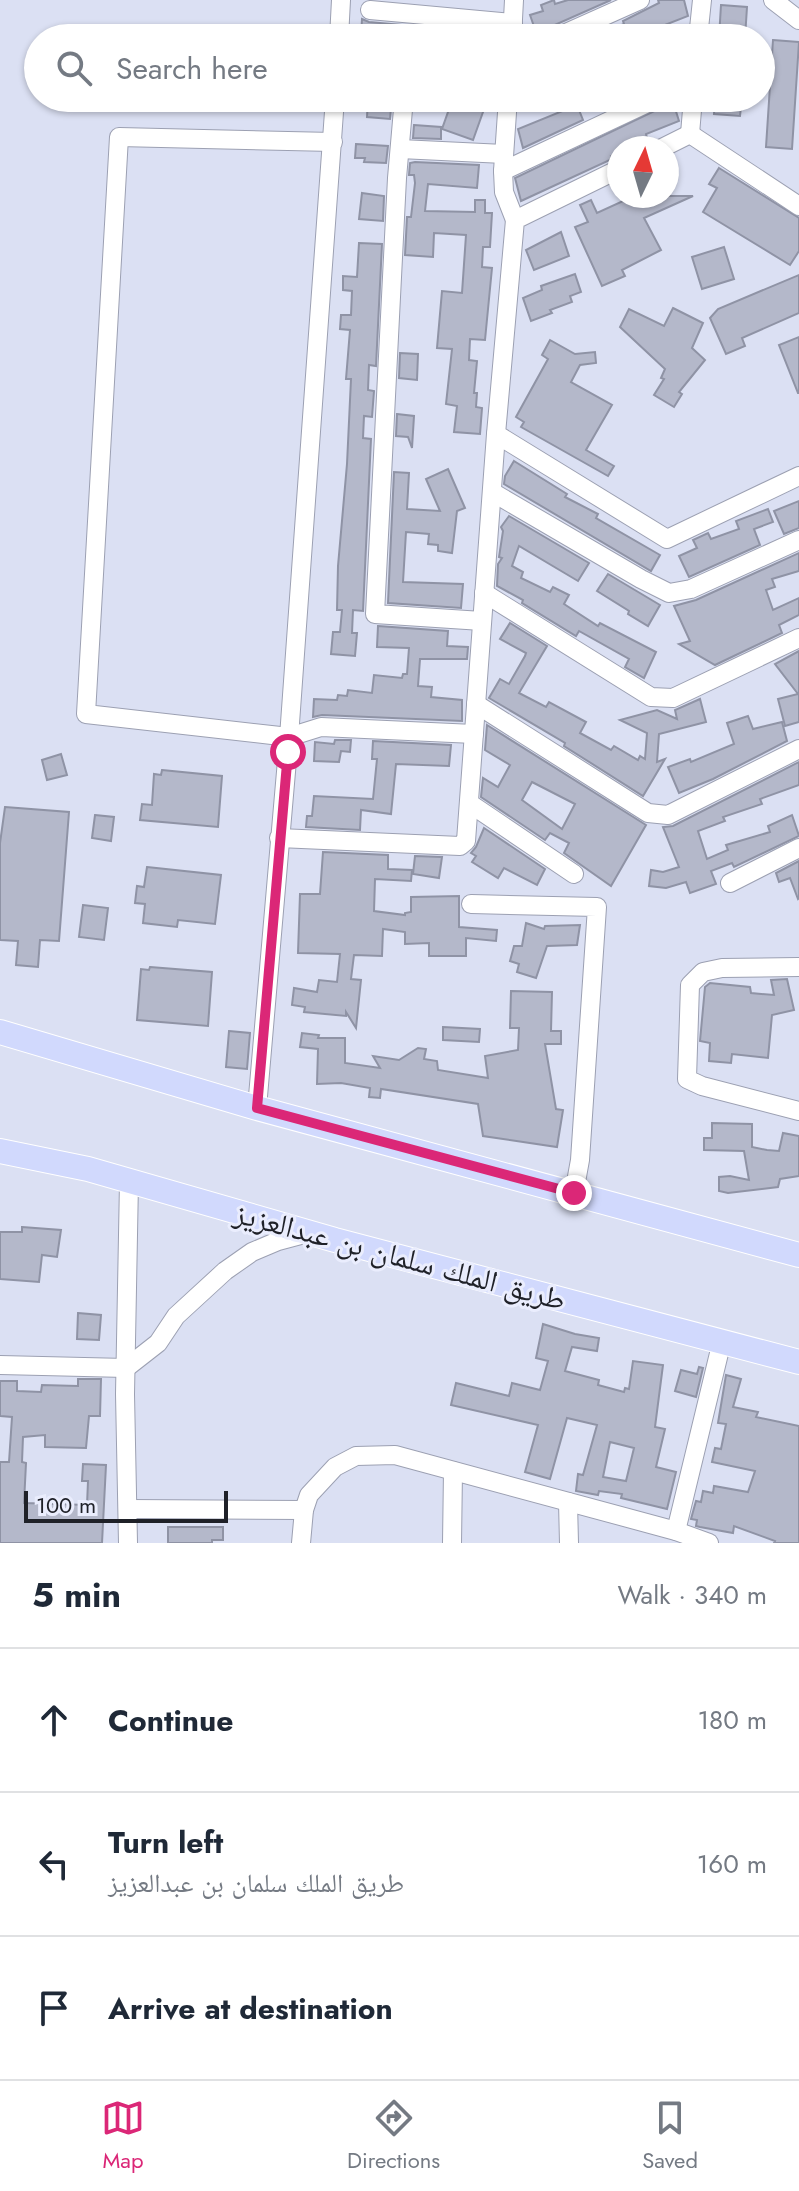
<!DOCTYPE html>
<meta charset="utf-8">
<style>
body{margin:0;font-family:Jost,"Noto Naskh Arabic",sans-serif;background:#f6f6f7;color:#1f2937}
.compass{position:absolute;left:607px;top:136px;width:72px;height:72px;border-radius:50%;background:#fff;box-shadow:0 2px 6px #0004;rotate:5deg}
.scale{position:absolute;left:24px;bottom:20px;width:204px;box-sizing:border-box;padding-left:8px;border:4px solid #1f2128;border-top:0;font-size:22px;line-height:28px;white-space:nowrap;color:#1f2128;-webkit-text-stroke:6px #eaedfd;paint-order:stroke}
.stop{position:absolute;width:24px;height:24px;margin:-18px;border:6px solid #db2777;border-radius:50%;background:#fff}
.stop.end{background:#db2777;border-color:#fff;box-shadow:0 2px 8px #0008}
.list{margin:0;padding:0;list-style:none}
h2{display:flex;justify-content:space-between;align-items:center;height:104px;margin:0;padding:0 32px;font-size:34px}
h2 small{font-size:26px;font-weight:400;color:#747a83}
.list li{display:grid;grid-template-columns:52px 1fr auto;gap:24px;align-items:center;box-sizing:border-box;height:144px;padding:0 32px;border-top:2px solid #e0e1e3}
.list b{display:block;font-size:30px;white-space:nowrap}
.list p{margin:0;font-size:26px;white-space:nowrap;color:#747a83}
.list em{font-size:26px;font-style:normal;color:#747a83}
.icon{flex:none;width:44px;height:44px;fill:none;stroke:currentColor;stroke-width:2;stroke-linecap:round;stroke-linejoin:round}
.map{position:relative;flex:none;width:799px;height:1543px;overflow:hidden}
.search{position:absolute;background:#fff;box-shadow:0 2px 6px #0004;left:24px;right:24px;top:24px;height:88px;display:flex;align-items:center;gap:20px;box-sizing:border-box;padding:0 28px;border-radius:44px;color:#747a83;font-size:30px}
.sheet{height:536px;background:#fff}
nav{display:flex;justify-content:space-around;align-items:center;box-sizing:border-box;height:112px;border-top:2px solid #e0e1e3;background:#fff;font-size:22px;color:#747a83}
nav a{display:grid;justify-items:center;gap:4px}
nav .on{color:#db2777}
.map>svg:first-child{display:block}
</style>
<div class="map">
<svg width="799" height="1543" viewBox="0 0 799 1543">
<rect width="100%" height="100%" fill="#dbe0f3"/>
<g fill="#b4b8ca" stroke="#8f93a5" stroke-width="2" fill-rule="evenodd">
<polygon points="554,0 555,4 568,0 611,0 550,27 543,38 538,38 530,15 543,11 541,5"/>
<polygon points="658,0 684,0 688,16 657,28 658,30 651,33 653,38 590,38 624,24 623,21 659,3"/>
<polygon points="721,5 747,7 745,38 719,38"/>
<polygon points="362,19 369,22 489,33 489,38 373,38 361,36"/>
<polygon points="773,40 799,42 792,149 766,147"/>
<polygon points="368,98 392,98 390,119 367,117"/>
<polygon points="453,98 488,98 473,140 442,129"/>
<polygon points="715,98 742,98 740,116 714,114"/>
<polygon points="673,102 679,121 646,134 647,138 619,148 619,153 611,156 612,159 521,201 515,178"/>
<polygon points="577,105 583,120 523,148 518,129"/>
<polygon points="414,125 441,127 441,139 413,138"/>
<polygon points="356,144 388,146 386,163 364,162 365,158 355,158"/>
<polygon points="415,162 479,165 477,188 428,184 425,211 475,212 475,200 485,200 485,213 492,213 490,247 483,247 482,267 492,268 485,340 470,339 469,360 477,361 474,393 477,393 476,407 482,408 480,434 454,432 457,406 446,404 452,349 437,348 442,291 462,293 466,235 434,233 433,257 405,255 407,217 411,217 415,183 414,175 409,175 410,163"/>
<polygon points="719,168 799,218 799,251 790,265 703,212 717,188 709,184"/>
<polygon points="362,193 384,196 383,221 359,219"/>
<polygon points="634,196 693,196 644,218 661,250 622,270 625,276 602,286 575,227 588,222 580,205 591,200 597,213"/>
<polygon points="561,232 569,256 534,270 526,250"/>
<polygon points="359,243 382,244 376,366 369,365 368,390 374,391 372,417 364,416 363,438 371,439 363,611 353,610 352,633 357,633 355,656 331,654 333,632 340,632 342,610 337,610 338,566 347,464 351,379 346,379 350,330 340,329 341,315 351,315 352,291 343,290 343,276 357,277"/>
<polygon points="724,247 734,279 702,289 692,257"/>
<polygon points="575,274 581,292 570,296 572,302 550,310 552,313 531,321 523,298 542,290 541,286"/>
<polygon points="799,275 799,313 742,338 745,346 726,354 710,318 718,309"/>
<polygon points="673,308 703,323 692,348 705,360 679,392 682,394 674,407 654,395 664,379 661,378 665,369 620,327 629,309 664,326"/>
<polygon points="799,337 799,393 798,393 779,345"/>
<polygon points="550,340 575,354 595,352 596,363 580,365 571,382 612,405 586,450 614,466 608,476 521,427 524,422 516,417 548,359 542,355"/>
<polygon points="400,353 418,354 417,380 399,378"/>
<polygon points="397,414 414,416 412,448 408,437 396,436"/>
<polygon points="514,461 567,494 565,497 598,514 596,518 660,555 651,571 504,484 505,476"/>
<polygon points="448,469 465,508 457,511 452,553 438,551 438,545 428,544 429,534 406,532 403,582 463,584 461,608 388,603 394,472 409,473 407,509 440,511 426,479"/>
<polygon points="799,501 799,528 784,534 774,511"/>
<polygon points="768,509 773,522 754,529 760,545 689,577 679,556 697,548 693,540 708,533 711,539 739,529 736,521"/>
<polygon points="509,516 589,563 578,581 519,546 512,566 523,572 521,578 550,592 553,587 569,595 564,604 598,626 600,623 656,652 644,678 625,667 629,659 579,631 576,636 522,603 523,600 497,586 498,564 502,558 499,557 503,531 501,527"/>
<polygon points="799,553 799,571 772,579 775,587 766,590 773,610 799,598 799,615 779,625 782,633 715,665 679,644 690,641 674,606 696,600"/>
<polygon points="608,574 660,605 648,626 628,614 629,611 597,591"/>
<polygon points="510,623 547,646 519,693 546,707 549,702 586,722 580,733 611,750 614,746 638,760 640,756 645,759 647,733 620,720 657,710 677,719 675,710 700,699 706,722 659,734 657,762 665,759 643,796 564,746 565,743 489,698 500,679 509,684 525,656 526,653 500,639"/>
<polygon points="378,626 448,631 447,646 468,647 467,659 420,659 418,686 432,687 431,697 462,700 462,721 322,715 313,717 314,699 337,700 338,695 347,696 348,690 372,693 374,675 402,678 403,674 407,674 409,648 377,647"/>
<polygon points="799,651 799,722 785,726 778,699 798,694 775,664"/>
<polygon points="748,716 753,729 782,722 787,741 713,779 679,793 668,767 690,759 691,762 734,744 727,723"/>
<path d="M 487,725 L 646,825 L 611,886 L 564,853 L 569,843 L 550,833 L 545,840 L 481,797 L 483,778 L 498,787 L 510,765 L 485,750 ZM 532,782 L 575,804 L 562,829 L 522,800 Z"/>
<polygon points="335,740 351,740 350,752 341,751 339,762 314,761 315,742 334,744"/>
<polygon points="373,741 451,745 449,766 396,764 391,814 361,810 360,830 306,827 307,816 312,816 314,796 373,799 377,759 372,759"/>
<polygon points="61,754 67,775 47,780 42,760"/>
<polygon points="799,762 799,785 760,799 762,804 723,817 725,821 698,831 707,859 728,850 726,845 770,832 768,826 792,815 799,836 734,867 732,863 711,871 716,884 690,893 686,882 666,888 649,886 651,870 663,872 679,867 663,827 673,826"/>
<polygon points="162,770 222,776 218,827 140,820 142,804 152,805 154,774 161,775"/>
<polygon points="5,807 69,812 59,941 40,940 38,967 16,965 18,941 0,940 0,843"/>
<polygon points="95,815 114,817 111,841 92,838"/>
<polygon points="484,828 545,869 537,885 504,868 498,878 472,862 476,856 471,853 476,847"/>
<polygon points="323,852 388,855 388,869 412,870 411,881 375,879 374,911 405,915 405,913 411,912 411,897 459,896 459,927 497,930 496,941 466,938 466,956 429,956 429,943 405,944 405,932 383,929 382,956 354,955 351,979 361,980 356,1028 346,1012 346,1016 304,1012 305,1007 292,1005 294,988 317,992 319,980 337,982 340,954 298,953 300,894 320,894"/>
<polygon points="415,856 442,857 439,878 413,874"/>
<polygon points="799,861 799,898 798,899 790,878 779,882 776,873"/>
<polygon points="147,867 221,875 215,924 178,920 177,927 143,923 145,904 135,903 137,886 144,887"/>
<polygon points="83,905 108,908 104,940 79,937"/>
<polygon points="526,923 544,929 545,926 580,925 577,945 547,946 536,978 517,972 519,964 510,961 514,946 522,946"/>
<polygon points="150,967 212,972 208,1026 137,1020 141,969 149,970"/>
<polygon points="787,979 794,1010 772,1015 768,1058 732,1054 731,1063 709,1061 710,1043 700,1041 705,987 710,983 750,987 751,993 774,995 771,980"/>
<polygon points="511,991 552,992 551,1031 561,1031 561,1044 545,1044 556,1109 563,1110 557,1147 483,1136 478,1104 381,1089 380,1098 369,1097 370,1088 341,1083 317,1084 318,1049 300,1047 302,1033 319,1035 318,1038 345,1038 345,1063 380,1068 373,1056 399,1060 418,1048 426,1049 424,1059 437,1061 438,1070 488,1078 485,1056 518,1050 519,1028 510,1028"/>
<polygon points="443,1027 480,1029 479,1042 443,1040"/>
<polygon points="229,1031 250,1033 247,1069 226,1067"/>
<polygon points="712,1123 752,1124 752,1147 767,1150 779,1151 783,1133 799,1136 799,1176 780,1179 778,1187 728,1193 719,1191 719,1177 730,1176 749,1180 744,1151 704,1150 704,1138 712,1138"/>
<polygon points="22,1227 61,1230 57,1257 42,1255 39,1282 0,1279 0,1232 22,1232"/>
<polygon points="78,1313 101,1315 99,1340 77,1339"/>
<path d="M 543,1324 L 575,1334 L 599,1338 L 597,1351 L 572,1347 L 565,1371 L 599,1380 L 598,1385 L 624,1392 L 625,1388 L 629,1389 L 633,1361 L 663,1365 L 655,1427 L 665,1429 L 656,1467 L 676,1472 L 667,1509 L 621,1498 L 622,1494 L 599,1491 L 598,1495 L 576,1491 L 578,1474 L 583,1475 L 597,1425 L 567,1418 L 550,1479 L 525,1472 L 538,1425 L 451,1405 L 456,1383 L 509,1396 L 512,1383 L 540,1390 L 548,1361 L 536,1358 ZM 610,1442 L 634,1448 L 626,1481 L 603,1477 Z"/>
<polygon points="699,1367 703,1368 696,1397 675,1391 681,1370 697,1374"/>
<polygon points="726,1375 741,1379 733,1407 758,1412 756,1417 799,1426 799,1543 774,1543 775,1541 734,1526 733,1533 700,1527 696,1526 697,1520 691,1519 696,1501 701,1502 703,1491 713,1493 714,1486 748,1492 755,1471 712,1462 715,1448 721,1449 726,1424 718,1423"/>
<polygon points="78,1379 101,1379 100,1416 89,1416 86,1448 45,1447 45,1435 23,1437 22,1462 26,1463 24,1503 87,1505 88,1481 82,1481 83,1464 106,1465 102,1543 0,1543 0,1462 9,1462 12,1417 0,1416 0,1381 17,1381 17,1391 41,1392 42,1385 78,1386"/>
<polygon points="168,1527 223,1527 223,1540 212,1540 212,1543 168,1543"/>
</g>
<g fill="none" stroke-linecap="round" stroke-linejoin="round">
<g stroke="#9ca0b2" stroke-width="20">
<g id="minor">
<polyline points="773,0 799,20"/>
<polyline points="370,10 513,23"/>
<polyline points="339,38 341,0"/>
<polyline points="512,38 514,0"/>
<polyline points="555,38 640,0"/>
<polyline points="698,38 702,0"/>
<polyline points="404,98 397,178 375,614 482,621"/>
<polyline points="508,98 503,171 504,192 515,220"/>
<polyline points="690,134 693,98"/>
<polyline points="333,142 119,137 86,714 289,737 321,727 474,734"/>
<polyline points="662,148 690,134 799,206"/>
<polyline points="400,149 504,154"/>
<polyline points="619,169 515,220 496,434 667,539 799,476"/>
<polyline points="503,171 658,98"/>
<polyline points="492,492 641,579 669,593 691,589 799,540"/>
<polyline points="484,593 651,697 673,698 799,638"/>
<polyline points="476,704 648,813 668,815 799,749"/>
<polyline points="469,803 574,874"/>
<polyline points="279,838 460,846 466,841 496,434"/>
<polyline points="730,883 799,848"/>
<polyline points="471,904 597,907 580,1160 574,1193"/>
<polyline points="799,967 722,968 703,972 690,985 687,1079 702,1086 799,1111"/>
<polyline points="257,1108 289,737 335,98"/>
<polyline points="0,1365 126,1368 158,1343 176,1316 225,1271 252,1252 278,1241 308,1233"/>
<polyline points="568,1502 569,1543"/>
<polyline points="128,1509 304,1510"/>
<polyline points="676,1531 722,1341"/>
<polyline points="128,1543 125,1394 129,1182"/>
<polyline points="301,1543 304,1510 309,1495 335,1467 356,1456 395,1455 676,1531 709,1543"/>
<polyline points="452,1543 453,1471"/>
</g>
</g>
<g stroke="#fff" stroke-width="26">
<g id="major">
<polyline points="0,1032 257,1108 799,1255"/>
<polyline points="0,1151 88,1169 335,1240 799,1362"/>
</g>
</g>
<use href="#minor" stroke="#fff" stroke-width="18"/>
<use href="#major" stroke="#d1d9fd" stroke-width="24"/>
</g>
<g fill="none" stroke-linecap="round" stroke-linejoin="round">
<polyline stroke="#db2777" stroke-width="10" points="288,752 257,1108 574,1193"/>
</g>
<g text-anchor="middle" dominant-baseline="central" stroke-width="6" stroke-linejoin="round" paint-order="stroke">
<g font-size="30" fill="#1f2128" stroke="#eaedfd">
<text transform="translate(400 1256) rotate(15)">طريق الملك سلمان بن عبدالعزيز</text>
</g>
</g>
</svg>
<svg class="compass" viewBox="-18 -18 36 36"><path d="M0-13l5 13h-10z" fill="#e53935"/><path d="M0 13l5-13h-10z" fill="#747a83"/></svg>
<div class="scale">100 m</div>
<div class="stop" style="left:288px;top:752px"></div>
<div class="stop end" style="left:574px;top:1193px"></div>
<div class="search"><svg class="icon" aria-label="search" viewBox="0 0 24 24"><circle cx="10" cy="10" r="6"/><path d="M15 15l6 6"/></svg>Search here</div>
</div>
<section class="sheet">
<h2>5 min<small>Walk · 340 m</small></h2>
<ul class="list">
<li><svg class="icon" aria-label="ahead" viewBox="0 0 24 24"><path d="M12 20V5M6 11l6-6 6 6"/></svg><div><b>Continue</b></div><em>180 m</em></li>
<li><svg class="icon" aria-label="left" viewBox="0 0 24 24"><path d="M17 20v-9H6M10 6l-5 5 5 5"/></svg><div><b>Turn left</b><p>طريق الملك سلمان بن عبدالعزيز</p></div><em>160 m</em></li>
<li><svg class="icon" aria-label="arrive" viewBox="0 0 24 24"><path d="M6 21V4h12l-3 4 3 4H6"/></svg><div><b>Arrive at destination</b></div></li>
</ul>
</section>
<nav>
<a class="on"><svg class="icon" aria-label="map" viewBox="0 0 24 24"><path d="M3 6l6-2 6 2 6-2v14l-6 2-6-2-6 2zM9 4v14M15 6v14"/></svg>Map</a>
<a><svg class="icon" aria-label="directions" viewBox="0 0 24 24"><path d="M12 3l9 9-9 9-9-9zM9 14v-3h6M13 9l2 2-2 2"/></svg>Directions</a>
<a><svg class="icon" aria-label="saved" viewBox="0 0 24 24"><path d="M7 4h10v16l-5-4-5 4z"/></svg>Saved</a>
</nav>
